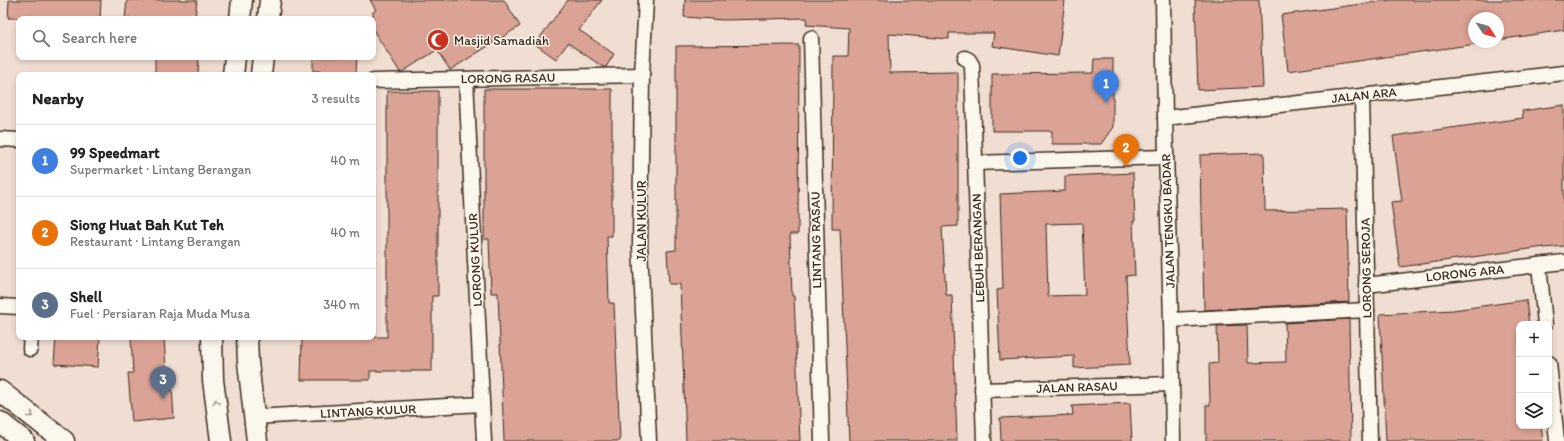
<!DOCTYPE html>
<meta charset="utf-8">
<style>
body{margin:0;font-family:Itim,sans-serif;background:#f2f2f2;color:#222}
.controls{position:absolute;right:12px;bottom:12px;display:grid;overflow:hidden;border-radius:8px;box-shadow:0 2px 6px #0003}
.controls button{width:36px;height:36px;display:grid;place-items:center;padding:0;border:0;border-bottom:1px solid #e0e0e0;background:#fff;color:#222;font:20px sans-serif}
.compass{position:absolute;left:1468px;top:12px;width:36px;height:36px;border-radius:50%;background:#fff;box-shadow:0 2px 6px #0003;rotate:126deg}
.you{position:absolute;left:1020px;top:158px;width:14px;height:14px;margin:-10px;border:3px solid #fff;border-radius:50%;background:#1a73e8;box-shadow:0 0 0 6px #1a73e833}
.badge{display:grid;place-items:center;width:26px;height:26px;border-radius:50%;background:#0f766e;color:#fff;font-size:13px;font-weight:700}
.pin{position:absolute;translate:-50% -33px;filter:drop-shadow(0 1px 2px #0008)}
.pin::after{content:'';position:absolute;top:21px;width:14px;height:12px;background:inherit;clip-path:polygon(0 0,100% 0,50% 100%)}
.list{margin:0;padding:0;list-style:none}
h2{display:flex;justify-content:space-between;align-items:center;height:52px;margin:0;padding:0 16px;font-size:17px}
h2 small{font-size:13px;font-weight:400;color:#767676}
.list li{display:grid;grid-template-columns:26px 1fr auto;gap:12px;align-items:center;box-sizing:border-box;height:72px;padding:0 16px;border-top:1px solid #e0e0e0}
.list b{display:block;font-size:15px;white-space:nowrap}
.list p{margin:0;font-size:13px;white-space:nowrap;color:#767676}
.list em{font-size:13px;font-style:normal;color:#767676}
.icon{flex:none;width:22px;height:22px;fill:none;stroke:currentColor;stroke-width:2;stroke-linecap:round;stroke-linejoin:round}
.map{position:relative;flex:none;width:1564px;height:441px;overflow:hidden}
.search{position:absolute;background:#fff;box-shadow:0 2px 6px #0003;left:16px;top:16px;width:360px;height:44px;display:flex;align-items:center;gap:10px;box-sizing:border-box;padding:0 14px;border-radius:8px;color:#767676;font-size:15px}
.panel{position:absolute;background:#fff;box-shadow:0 2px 6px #0003;left:16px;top:72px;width:360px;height:268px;border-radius:8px}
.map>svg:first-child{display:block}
</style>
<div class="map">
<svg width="1564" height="441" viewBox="0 0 1564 441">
<rect width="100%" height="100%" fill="#f1ded2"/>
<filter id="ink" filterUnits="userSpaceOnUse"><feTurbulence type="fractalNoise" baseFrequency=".025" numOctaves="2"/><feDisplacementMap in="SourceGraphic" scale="8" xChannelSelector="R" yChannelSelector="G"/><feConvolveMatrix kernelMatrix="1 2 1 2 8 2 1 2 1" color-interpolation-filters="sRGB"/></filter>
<g filter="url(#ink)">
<g fill="#dba395" stroke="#3b2a1e" fill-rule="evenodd">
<polygon points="9,0 101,0 100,19 8,18"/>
<polygon points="127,0 197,0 195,19 125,19"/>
<polygon points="370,0 504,0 520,26 450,70 437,50 402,72 400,72 373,30 373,12 376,10"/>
<polygon points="568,0 602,0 579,30 614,54 606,67 603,67 568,43 556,59 535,44"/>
<polygon points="685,0 1065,0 1058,56 992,46 994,33 949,33 949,39 889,34 890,73 958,72 958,226 942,227 946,295 952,295 957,441 849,441 840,229 832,229 833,56 848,56 849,28 806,25 807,18 724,20 684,17"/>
<polygon points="1195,0 1259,0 1263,87 1198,90"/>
<polygon points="1391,0 1564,0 1564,30 1498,40 1498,18 1474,18 1474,42 1483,42 1476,43 1476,44 1288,71 1281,15"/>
<polygon points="799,45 798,234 790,234 792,296 794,296 800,441 686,441 680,284 669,284 667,251 676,250 676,46"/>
<polygon points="155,57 199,57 198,75 155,75"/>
<polygon points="313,57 357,57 356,73 313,71"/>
<polygon points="1094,59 1113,59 1113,127 1101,144 1052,144 1052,131 992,131 992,74 1093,73"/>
<polygon points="484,89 612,89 612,236 607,236 609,303 614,303 620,441 504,441 498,293 491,293 489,239 484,239"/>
<polygon points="387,91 438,91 438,296 432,296 432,371 370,371 370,380 301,380 302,337 387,337"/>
<polygon points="1564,105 1564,246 1544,248 1544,247 1400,267 1391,202 1402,201 1393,136 1523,118 1522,111"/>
<polygon points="1264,153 1265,211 1347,209 1349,302 1204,310 1202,213 1201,213 1200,155"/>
<path d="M 1133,173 L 1135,221 L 1133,221 L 1135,275 L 1126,276 L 1130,365 L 1074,368 L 1074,356 L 1000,360 L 997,290 L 1003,289 L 1000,194 L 1065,191 L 1065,176 ZM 1082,223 L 1085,295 L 1048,296 L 1046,224 Z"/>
<polygon points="1526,300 1529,324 1519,324 1519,426 1541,426 1543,441 1386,441 1380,314 1453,310"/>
<polygon points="1349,319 1351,441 1206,441 1206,405 1210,405 1209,364 1218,363 1217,326 1247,325 1248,363 1286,362 1285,323"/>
<polygon points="56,337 100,337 98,367 54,364"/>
<polygon points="131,337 164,337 166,370 171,370 174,418 132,422 128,373 133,373"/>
<polygon points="1130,403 1132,441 1001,441 1000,418 1073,415 1072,406"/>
</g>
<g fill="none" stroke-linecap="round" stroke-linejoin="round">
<g stroke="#3b2a1e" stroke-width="17">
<g id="street">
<polyline points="646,0 642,75 640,246 649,441"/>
<polyline points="1163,0 1165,118 1171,320 1173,441"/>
<polyline points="811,38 822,441"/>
<polyline points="965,58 969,60 972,65 984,441"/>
<polyline points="466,79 484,441"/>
<polyline points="373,81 642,75"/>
<polyline points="1362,96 1370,441"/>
<polyline points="1165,118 1564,73"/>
<polyline points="0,139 19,140"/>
<polyline points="975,163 1166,157"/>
<polyline points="1539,265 1545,324"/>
<polyline points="1366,285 1564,262"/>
<polyline points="0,306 19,307"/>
<polyline points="1171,320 1367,310"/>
<polyline points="30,349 31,337"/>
<polyline points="1549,363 1557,441"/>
<polyline points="982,390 1172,384"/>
<polyline points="254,417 482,404"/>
</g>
</g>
<g stroke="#3b2a1e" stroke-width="23">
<g id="secondary">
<polyline points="240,19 242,0"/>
<polyline points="268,19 270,0"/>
<polyline points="233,75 235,57"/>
<polyline points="261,75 263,57"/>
<polyline points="212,337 213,380 221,441"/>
<polyline points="247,337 248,362 257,441"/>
<polyline points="0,391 64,441"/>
<polyline points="0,422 24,441"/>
</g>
</g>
<use href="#street" stroke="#fbf7ec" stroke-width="14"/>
<use href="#secondary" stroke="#fbf7ec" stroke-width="20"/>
</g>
<defs><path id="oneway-chevron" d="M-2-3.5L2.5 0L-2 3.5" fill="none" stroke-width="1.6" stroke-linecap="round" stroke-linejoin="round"/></defs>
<g stroke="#9b9085">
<use href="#oneway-chevron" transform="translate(216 402) rotate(-98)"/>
<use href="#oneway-chevron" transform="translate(31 415) rotate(38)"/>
</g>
</g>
<defs>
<g id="mosque-disc" transform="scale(1.15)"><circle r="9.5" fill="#c8321e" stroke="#fbf7ec"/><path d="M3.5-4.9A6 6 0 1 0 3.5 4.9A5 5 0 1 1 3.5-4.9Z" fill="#fff"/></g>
</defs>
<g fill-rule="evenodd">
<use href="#mosque-disc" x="438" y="40"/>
</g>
<g text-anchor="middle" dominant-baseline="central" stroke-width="3" stroke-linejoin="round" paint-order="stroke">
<g font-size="13" fill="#3b2a1e" stroke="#fbf7ec" text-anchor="start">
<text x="454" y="40">Masjid Samadiah</text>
</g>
<g font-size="13" fill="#3b2a1e" stroke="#fbf7ec">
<text transform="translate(508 78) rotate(-1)">LORONG RASAU</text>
<text transform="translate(1364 95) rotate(-6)">JALAN ARA</text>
<text transform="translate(641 221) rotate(-90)">JALAN KULUR</text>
<text transform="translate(1168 221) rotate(-92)">JALAN TENGKU BADAR</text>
<text transform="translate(816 240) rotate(-91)">LINTANG RASAU</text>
<text transform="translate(978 248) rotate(-92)">LEBUH BERANGAN</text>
<text transform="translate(475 260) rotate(-93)">LORONG KULUR</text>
<text transform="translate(1366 268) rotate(-91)">LORONG SEROJA</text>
<text transform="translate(1465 273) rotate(-6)">LORONG ARA</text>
<text transform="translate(1077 387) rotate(-2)">JALAN RASAU</text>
<text transform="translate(368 411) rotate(-3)">LINTANG KULUR</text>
</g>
</g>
</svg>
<div class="controls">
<button>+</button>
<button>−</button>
<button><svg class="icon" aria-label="layers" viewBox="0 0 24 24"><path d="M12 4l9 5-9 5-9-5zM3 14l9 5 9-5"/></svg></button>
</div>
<svg class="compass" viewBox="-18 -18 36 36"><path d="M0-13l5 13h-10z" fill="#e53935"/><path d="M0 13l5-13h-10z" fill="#767676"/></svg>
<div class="you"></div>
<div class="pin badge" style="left:1106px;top:103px;background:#3f7fe0">1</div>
<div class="pin badge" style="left:1126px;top:167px;background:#e8710a">2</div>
<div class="pin badge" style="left:163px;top:399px;background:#5c6f8a">3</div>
<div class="search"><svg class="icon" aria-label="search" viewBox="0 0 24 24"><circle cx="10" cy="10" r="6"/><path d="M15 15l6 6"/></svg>Search here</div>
<section class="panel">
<h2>Nearby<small>3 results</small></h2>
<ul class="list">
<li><span class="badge" style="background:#3f7fe0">1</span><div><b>99 Speedmart</b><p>Supermarket · Lintang Berangan</p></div><em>40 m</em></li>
<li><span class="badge" style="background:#e8710a">2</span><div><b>Siong Huat Bah Kut Teh</b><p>Restaurant · Lintang Berangan</p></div><em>40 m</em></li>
<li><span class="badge" style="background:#5c6f8a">3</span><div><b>Shell</b><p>Fuel · Persiaran Raja Muda Musa</p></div><em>340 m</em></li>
</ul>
</section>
</div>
